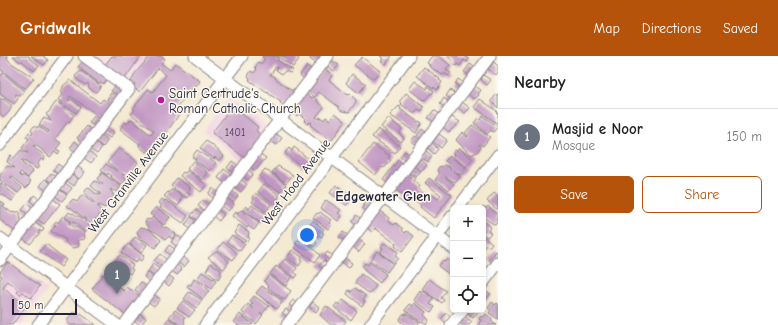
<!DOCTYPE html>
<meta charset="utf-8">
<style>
body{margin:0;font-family:"Comic Neue",sans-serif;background:#f2f2f2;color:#222}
.controls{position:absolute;right:12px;bottom:12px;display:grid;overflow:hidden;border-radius:6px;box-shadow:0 2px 6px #0003}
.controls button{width:36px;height:36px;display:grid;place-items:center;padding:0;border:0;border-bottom:1px solid #e0e0e0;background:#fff;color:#222;font:20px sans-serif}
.scale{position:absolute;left:12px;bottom:10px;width:65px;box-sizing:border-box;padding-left:4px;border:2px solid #22223b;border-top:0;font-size:11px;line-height:14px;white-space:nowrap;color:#22223b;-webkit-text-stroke:3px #fbf7ec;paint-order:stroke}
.you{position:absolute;left:307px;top:179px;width:14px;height:14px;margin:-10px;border:3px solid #fff;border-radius:50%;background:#1a73e8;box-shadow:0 0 0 6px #1a73e833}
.badge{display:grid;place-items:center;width:26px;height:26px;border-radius:50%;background:#b45309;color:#fff;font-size:13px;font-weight:700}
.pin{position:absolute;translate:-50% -33px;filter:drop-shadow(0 1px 2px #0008)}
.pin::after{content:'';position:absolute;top:21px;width:14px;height:12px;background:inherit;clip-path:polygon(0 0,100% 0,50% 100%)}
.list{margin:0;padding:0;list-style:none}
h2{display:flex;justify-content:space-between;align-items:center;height:52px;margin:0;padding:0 16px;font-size:17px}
h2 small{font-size:13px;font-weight:400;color:#767676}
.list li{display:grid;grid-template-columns:26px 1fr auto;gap:12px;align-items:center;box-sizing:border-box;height:56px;padding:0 16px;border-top:1px solid #e0e0e0}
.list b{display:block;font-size:15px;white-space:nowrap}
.list p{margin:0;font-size:13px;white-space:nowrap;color:#767676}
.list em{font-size:13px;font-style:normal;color:#767676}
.actions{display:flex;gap:8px;padding:12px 16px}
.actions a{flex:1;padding:9px 0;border:1px solid #b45309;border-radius:6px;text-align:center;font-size:14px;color:#b45309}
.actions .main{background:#b45309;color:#fff}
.icon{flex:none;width:22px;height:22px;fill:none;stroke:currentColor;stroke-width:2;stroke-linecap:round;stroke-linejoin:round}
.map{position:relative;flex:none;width:498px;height:269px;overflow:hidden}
header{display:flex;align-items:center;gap:24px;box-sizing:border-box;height:56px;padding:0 20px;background:#b45309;color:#fff}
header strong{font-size:19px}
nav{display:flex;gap:22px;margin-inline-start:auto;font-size:14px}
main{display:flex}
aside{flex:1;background:#fff}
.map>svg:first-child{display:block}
</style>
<header>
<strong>Gridwalk</strong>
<nav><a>Map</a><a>Directions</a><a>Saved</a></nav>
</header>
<main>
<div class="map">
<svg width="498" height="269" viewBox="0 0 498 269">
<rect width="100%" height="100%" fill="#fbf7ec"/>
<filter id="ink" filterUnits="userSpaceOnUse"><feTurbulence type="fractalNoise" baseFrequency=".025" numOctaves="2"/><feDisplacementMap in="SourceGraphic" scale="8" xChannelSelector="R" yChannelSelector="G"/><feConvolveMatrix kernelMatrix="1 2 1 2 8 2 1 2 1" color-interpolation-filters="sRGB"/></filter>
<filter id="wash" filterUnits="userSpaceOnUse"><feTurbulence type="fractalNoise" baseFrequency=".012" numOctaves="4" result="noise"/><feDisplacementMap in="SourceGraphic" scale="16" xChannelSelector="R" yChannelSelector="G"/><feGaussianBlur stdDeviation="0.9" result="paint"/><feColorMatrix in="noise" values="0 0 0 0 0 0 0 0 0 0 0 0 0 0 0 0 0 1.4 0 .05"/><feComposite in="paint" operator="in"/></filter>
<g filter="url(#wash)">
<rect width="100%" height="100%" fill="#f4e9d1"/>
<g fill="#f2cfe2">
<polygon points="87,0 148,0 126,30"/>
<polygon points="229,41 269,71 243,106 203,75"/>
<polygon points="0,198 47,234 21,269 0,269"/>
</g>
<g id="blocks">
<g fill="#c197c3">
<polygon points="0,0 8,0 7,2 10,6 34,22 25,33 0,13"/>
<polygon points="13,0 29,0 30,3 39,9 34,15 22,5 20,6"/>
<polygon points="31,0 45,0 44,1 48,4 44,9"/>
<polygon points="112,0 141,0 123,25 104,10"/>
<polygon points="150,0 161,0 165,3 161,7 170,14 175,7 200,25 196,31 194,30 175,54 180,57 166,77 164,75 147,97 139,90 140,88 120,73 125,66 127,68 131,63 151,79 154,75 131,58 135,54 133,53 148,33 153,36 166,19 158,12 140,36 133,31 135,28 131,25 134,21 133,20"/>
<polygon points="263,0 275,0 279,2 277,4 293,14 290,17 285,15 282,18 276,14 278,12 276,11 270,19 272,19 276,22 275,22 292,35 293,33 295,34 297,32 299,34 285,50 280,47 281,46 269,38 268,36 267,37 249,24 250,22 248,20 251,15 254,17 257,13 255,11 259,6 261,8 265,3 262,1"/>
<polygon points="277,0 295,0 299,3 293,11"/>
<polygon points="312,0 320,0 322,2 317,8 310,3"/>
<polygon points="380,0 392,0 386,8 381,5 383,3"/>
<polygon points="432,0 438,0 450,9 446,14 451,17 448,20 446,18 443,18 442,19 429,10 430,9 427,7"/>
<polygon points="447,0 464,0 469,3 467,6 464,4 460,10 457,8 456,10 451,6 452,4"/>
<polygon points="362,1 380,15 374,23 354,9"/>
<polygon points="84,4 108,22 103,28 101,26 99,27 78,11"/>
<polygon points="331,4 339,9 334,15 327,10"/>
<polygon points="494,6 498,10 498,16 496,19 488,13"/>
<polygon points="470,8 477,13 471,21 464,16"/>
<polygon points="307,10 314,15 306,25 300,19"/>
<polygon points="424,11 440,23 439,24 442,26 437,34 434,31 433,32 417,20"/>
<polygon points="325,13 332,19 329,24 348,39 350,38 356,44 356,46 349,56 342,55 339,53 339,51 319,36 315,41 307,35"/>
<polygon points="81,15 101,30 96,36 89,32 88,27 85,29 76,22 75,20"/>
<polygon points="3,17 24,35 20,40 16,38 15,40 18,43 14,48 0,38 0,19 1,20"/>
<polygon points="352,18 366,28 359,37 346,27"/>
<polygon points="483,19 491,24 487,29 481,24"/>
<polygon points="458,23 466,29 462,33 455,28"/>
<polygon points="70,24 100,47 103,43 112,49 101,63 97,61 97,59 70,40 68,44 70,45 71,43 81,51 76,57 66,50 64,50 64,52 74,59 69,66 68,65 55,83 61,87 56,93 60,95 58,98 55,95 50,101 37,90 34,89 33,91 44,99 43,100 45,101 43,104 41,103 37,109 39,110 37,113 22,104 21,105 23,106 22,107 33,115 28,122 21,116 19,118 22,121 23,119 31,125 29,127 30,128 26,132 13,121 10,121 22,132 18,137 7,129 5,129 5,131 16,140 12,145 2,138 0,139 0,128 2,127 2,126 0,124 0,119 7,110 15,112 7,106 9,101 11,99 14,102 21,94 26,97 28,97 22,92 29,83 26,81 29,76 32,79 33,77 31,74 34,70 37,72 38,70 48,77 49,75 39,69 43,62 51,65 46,58 49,56 55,47 57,46 61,49 62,49 58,43 63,38 61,36 63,32 63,30"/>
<polygon points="415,25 427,33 428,30 434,35 432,38 431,37 425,44 423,43 423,44 409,33"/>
<polygon points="116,29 123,34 119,40 111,35"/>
<polygon points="475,30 481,34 478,38 479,39 474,43 468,38"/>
<polygon points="450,34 457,39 453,45 446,40"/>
<polygon points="111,37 117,42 113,48 107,43"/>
<polygon points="305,37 312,42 313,41 318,44 317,45 324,51 316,61 319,63 320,61 324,64 326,61 330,64 335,57 345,65 332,84 330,84 310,69 312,67 310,66 308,68 304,65 306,63 299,58 297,60 293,57 295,54 293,53"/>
<polygon points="406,37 424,51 421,56 418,54 415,57 413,57 401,48 402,47 400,45"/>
<polygon points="497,38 498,39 498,52 491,45"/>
<polygon points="0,42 3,44 4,43 12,50 9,56 4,61 0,58"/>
<polygon points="444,42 451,47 447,53 440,48"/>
<polygon points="480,43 497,55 496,56 498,58 498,68 474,51"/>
<polygon points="462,46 470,52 465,57 458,52"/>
<polygon points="232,50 258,71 256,75 262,80 245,102 212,77"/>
<polygon points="399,50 401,51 400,53 418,66 419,65 422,67 416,77 390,59"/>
<polygon points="434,54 442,60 436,68 428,62"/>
<polygon points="94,60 100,65 96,71 89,67"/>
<polygon points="483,60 498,71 493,76 491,74 487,78 474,67 478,62 480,64"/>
<polygon points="452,61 460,66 449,76 443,71"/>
<polygon points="388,62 402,73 399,77 404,82 401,86 381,71"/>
<polygon points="472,69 490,81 483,90 480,88 479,89 481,91 477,96 471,99 456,84 462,76 467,81 468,80 465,77"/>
<polygon points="87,70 93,75 83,87 77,82"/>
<polygon points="107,71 114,76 110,82 103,78"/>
<polygon points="378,73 400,90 395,97 372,81"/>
<polygon points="422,73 428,78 423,84 417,79"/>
<polygon points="274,76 282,82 277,89 269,84"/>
<polygon points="439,78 447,84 441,92 433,86"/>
<polygon points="101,79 108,84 103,91 96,86"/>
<polygon points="415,80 422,85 418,91 411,85"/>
<polygon points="75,85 81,90 76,96 70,92"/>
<polygon points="206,85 211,88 224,100 219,105 215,101 214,103 200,92"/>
<polygon points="95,86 102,91 97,98 90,93"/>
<polygon points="432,87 438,93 434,98 428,92"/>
<polygon points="373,88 390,100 388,102 391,104 384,112 382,111 375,119 359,106"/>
<polygon points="294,91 310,104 303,112 285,97 289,92 292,95"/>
<polygon points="119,92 138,106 129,120 122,118 126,124 121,129 111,121 112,120 108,117 107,119 101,115 106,108 117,115 118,115 108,106"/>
<polygon points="459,92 473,103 466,111 453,101 454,99 453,98 455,94 457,95"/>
<polygon points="197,94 216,107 210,115 195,105 196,103 192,101"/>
<polygon points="89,95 96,101 91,107 84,102"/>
<polygon points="405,95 411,100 407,106 400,101"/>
<polygon points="426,95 432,100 428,106 421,101"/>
<polygon points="259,97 266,102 255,115 249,109"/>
<polygon points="450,100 466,112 461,119 453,115 460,120 455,126 445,121 454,128 449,134 435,124 440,117 437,114 440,110 442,111 444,109 445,109 451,113 448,109 449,108 445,105"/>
<polygon points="420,103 427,109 422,115 415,110"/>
<polygon points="398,104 405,109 390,129 383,124"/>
<polygon points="193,105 208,117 202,124 196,119 196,121 206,129 201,136 180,120 183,116 185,117 187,115 192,118 194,118 187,113"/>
<polygon points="232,105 239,110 234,117 227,112"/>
<polygon points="58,108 64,113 59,119 53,114"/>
<polygon points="77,110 85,116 79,123 72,117"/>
<polygon points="278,110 293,119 286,127 272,116"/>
<polygon points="414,111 421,116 416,121 409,116"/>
<polygon points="224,113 231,118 225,127 218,122"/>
<polygon points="247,113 253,118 248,124 242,120"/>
<polygon points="265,113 276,120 286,129 281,136 267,128 259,120"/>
<polygon points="51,117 58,122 53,128 47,123"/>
<polygon points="102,117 121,130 117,136 110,133 114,140 107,148 105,152 98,149 98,151 102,156 95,163 98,166 94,170 70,151 70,152 67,150 73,143 77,146 82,139 93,147 95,147 84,137 88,131 96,138 100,139 100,137 91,130 95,125 101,128 103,128 97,123"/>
<polygon points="408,117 415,122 413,125 420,130 418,133 429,141 431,138 438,143 441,139 425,127 429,122 452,139 434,162 420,151 421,149 413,143 411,145 396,134"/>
<polygon points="72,118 78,123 74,130 67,125"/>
<polygon points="177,122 190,131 189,132 190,133 188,137 190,138 187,142 171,130"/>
<polygon points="45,123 52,128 47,135 40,130"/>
<polygon points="240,123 247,128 241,136 234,131"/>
<polygon points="65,127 72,132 67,138 60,133"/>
<polygon points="264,128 279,139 279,141 275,148 258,136"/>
<polygon points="336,129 353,140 347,149 346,149 330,137"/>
<polygon points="212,132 218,137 214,143 208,138"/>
<polygon points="60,134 67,139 62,145 55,140"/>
<polygon points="171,134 173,134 183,141 178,150 164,140 168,136 169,137"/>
<polygon points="231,134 238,140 233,146 226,141"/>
<polygon points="256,137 271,148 267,155 265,155 252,146 254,143 253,141"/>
<polygon points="494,137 498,140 498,154 487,145"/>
<polygon points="34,139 41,145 36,150 30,145"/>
<polygon points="225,141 234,148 228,155 220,149"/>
<polygon points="53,143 60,148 44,168 37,163"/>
<polygon points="162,143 165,145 166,144 188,160 183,167 160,151 162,149 159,147"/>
<polygon points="203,144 209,149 205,155 198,150"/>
<polygon points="326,144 341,154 338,157 342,160 338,165 321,152"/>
<polygon points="0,145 5,148 3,150 12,157 14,155 16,157 18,155 21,158 19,159 21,161 20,163 25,166 17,177 0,164"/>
<polygon points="367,145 374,150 369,157 362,152"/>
<polygon points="27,148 34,153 29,159 22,154"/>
<polygon points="252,149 266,159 261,167 243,154 246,150 249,153"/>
<polygon points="483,150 486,152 488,150 498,159 496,164 498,165 495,169 483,161 483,152 482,152"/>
<polygon points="156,151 170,161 164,169 150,158"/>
<polygon points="196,153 202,158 198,165 191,160"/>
<polygon points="217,153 224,158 219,165 213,160"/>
<polygon points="241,154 259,167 254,174 248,170 247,172 232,160 235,156 238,158"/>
<polygon points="380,155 389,162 388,164 394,169 396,167 403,173 402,174 405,177 407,175 414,180 402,196 395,190 396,188 375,172 372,176 367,172"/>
<polygon points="69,156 72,158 73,157 77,160 79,160 86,165 86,167 90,171 85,176 74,166 72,167 65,161"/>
<polygon points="320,156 331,164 329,167 331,169 328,173 313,162 317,157 318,158"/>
<polygon points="356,159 363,164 358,171 352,166"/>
<polygon points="63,160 70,166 69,168 75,172 76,171 85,177 84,178 85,182 83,184 80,183 78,186 79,189 78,191 73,192 65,186 66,184 51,175 56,169 54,168 56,165 58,167"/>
<polygon points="153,161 162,168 161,170 165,172 166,171 176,178 172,183 169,180 166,183 156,176 151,174 145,166 147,163 150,164"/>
<polygon points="191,161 197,166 191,174 185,169"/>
<polygon points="483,164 491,171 488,175 491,177 487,181 483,178"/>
<polygon points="313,165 324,173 322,176 324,177 321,182 307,173"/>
<polygon points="34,166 44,173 42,176 39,174 39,178 30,188 22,182"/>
<polygon points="239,169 249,176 248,181 249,181 247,186 234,177"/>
<polygon points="141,171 149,173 161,184 155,192 139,181 137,176"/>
<polygon points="306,175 317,182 315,185 317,187 314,191 301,181"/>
<polygon points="343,176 351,181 347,187 339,181"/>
<polygon points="176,179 183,183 177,191 171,186"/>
<polygon points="232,179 245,188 240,195 227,186"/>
<polygon points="483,180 492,187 489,191 486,189 483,193"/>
<polygon points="135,181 147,189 141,197 130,188"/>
<polygon points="358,183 365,188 359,196 353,191"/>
<polygon points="298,184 307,187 320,199 315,206 295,192 297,189 296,187"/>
<polygon points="223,186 232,192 237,198 233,204 217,194"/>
<polygon points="384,187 398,196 395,200 398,202 394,207 380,197 383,192 381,191"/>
<polygon points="46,188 66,204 61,211 40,195"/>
<polygon points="128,188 144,200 141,205 138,203 135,207 121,197"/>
<polygon points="169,189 176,194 171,200 165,195"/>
<polygon points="292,194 302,201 300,204 302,205 299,210 287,202"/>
<polygon points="216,195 229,205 224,213 223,213 208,201"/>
<polygon points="377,195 393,208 387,216 370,204"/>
<polygon points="496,195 498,197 498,205 495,208 489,204"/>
<polygon points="327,196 335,201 332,206 324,200"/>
<polygon points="160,198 167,204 162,211 154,205"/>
<polygon points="120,199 133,209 131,212 133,214 130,218 114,206"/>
<polygon points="181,200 189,205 184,211 177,206"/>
<polygon points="345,202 352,207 349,212 342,207"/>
<polygon points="285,203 297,212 294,216 298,219 295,222 279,210"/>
<polygon points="447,203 453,207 453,221 438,210 443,204 445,206"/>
<polygon points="324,204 330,210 326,216 319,210"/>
<polygon points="8,206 40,230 31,242 23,236 20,239 17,236 19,234 8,225 3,232 26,250 12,269 0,269 0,223 2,220 0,219 0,216"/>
<polygon points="370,206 386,218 380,227 364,214 365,213 362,211 365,207 368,209"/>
<polygon points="211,207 221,214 221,216 220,218 221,219 218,224 206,215"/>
<polygon points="153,208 161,214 155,221 148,216"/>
<polygon points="176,208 182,213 177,219 171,214"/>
<polygon points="114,209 125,216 121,225 108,217"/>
<polygon points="276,210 291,221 286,230 270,218"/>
<polygon points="147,216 154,222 151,226 144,221"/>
<polygon points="202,216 216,225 211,233 197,223"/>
<polygon points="103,218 124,235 127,231 141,241 127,260 92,233"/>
<polygon points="361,218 376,230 370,238 355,227"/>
<polygon points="168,219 174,223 169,230 163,225"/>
<polygon points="269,219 291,235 285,244 268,232 269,230 264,225"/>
<polygon points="194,223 209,235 203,243 187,231 189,228 191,229"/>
<polygon points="429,223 446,235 441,242 444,244 442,247 422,233"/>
<polygon points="141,226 147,231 142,239 135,234"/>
<polygon points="262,230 283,245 277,253 256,237"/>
<polygon points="355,232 366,240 363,244 365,245 362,250 347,238 349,234 351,236"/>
<polygon points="484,233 491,238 485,245 483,243"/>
<polygon points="420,235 422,237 424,235 434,243 430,248 435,251 431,256 414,244"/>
<polygon points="189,236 202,244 196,252 184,243"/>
<polygon points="153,238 160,243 154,250 147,245"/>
<polygon points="254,240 269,250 262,258 260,257 263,259 256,268 242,256 248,248 254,253 251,249 253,248 250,246"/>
<polygon points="293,244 299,249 296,254 289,249"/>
<polygon points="343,244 357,255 351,264 334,251 337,247 339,249"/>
<polygon points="183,245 195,254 189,261 177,252"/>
<polygon points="313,246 319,251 316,256 309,251"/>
<polygon points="492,246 495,249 497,247 498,248 498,263 489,257 491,254 488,252"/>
<polygon points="415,247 426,256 424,259 429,264 426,268 422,265 421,266 405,254 410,248 413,250"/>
<polygon points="326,250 346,265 343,269 331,269 320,259"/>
<polygon points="286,253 293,258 289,262 282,257"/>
<polygon points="175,254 185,261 184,265 185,266 183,269 180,269 169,261"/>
<polygon points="468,254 478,254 479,255 473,262 466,257"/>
<polygon points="73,256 76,258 78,256 96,269 68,269 69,267 67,265"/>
<polygon points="138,256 146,262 141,269 133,264"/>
<polygon points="404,257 405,259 406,257 419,266 418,269 405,269 399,264"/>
<polygon points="446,257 452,261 448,268 441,263"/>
<polygon points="240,258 253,268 252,269 238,269 234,266"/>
<polygon points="486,258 492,263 491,265 496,269 478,269 481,264 479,263 481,260 483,262"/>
<polygon points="464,260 472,266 469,269 462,269 459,267"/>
<polygon points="169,262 178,269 163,269"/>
</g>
</g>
</g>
<g filter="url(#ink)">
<use href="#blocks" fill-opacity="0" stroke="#8b8686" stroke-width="1"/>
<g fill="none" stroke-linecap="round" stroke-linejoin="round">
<g stroke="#8b8686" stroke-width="13">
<g id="minor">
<polyline points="195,0 453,192"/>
<polyline points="0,89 67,0"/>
<polyline points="458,152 498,99"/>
<polyline points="0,182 117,269"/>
<polyline points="0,204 129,33 84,0"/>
<polyline points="483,227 498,207"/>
<polyline points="38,269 242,0"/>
<polyline points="124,269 328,0"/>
<polyline points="205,269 409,0"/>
<polyline points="287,269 490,0"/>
<polyline points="370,269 453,159"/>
<polyline points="451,269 463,254"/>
</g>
</g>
<use href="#minor" stroke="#fff" stroke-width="11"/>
</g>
</g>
<circle fill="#b5179e" stroke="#fbf7ec" stroke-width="1.5" cx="161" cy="44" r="4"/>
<g text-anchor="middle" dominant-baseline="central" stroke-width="3" stroke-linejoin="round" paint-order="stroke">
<g font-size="11" fill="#4a3f5d">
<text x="235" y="76">1401</text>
</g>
<g font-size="13" fill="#22223b" stroke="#fbf7ec" text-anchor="start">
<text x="169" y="37">Saint Gertrude's<tspan x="169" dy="15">Roman Catholic Church</tspan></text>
</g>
<g font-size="13" fill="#22223b" stroke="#fbf7ec">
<text transform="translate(128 126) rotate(-53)">West Granville Avenue</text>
<text transform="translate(296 126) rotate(-53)">West Hood Avenue</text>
</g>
<g font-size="14" font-weight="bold" fill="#22223b" stroke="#fbf7ec">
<text x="383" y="140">Edgewater Glen</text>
</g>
</g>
</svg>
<div class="controls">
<button>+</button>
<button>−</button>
<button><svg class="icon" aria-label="locate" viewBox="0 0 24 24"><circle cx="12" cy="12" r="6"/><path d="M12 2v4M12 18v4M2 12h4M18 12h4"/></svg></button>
</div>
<div class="scale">50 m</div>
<div class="you"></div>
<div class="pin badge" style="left:117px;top:238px;background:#6b7280">1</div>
</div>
<aside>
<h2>Nearby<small></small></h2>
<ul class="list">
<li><span class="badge" style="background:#6b7280">1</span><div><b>Masjid e Noor</b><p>Mosque</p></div><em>150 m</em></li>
</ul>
<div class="actions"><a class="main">Save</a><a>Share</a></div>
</aside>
</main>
